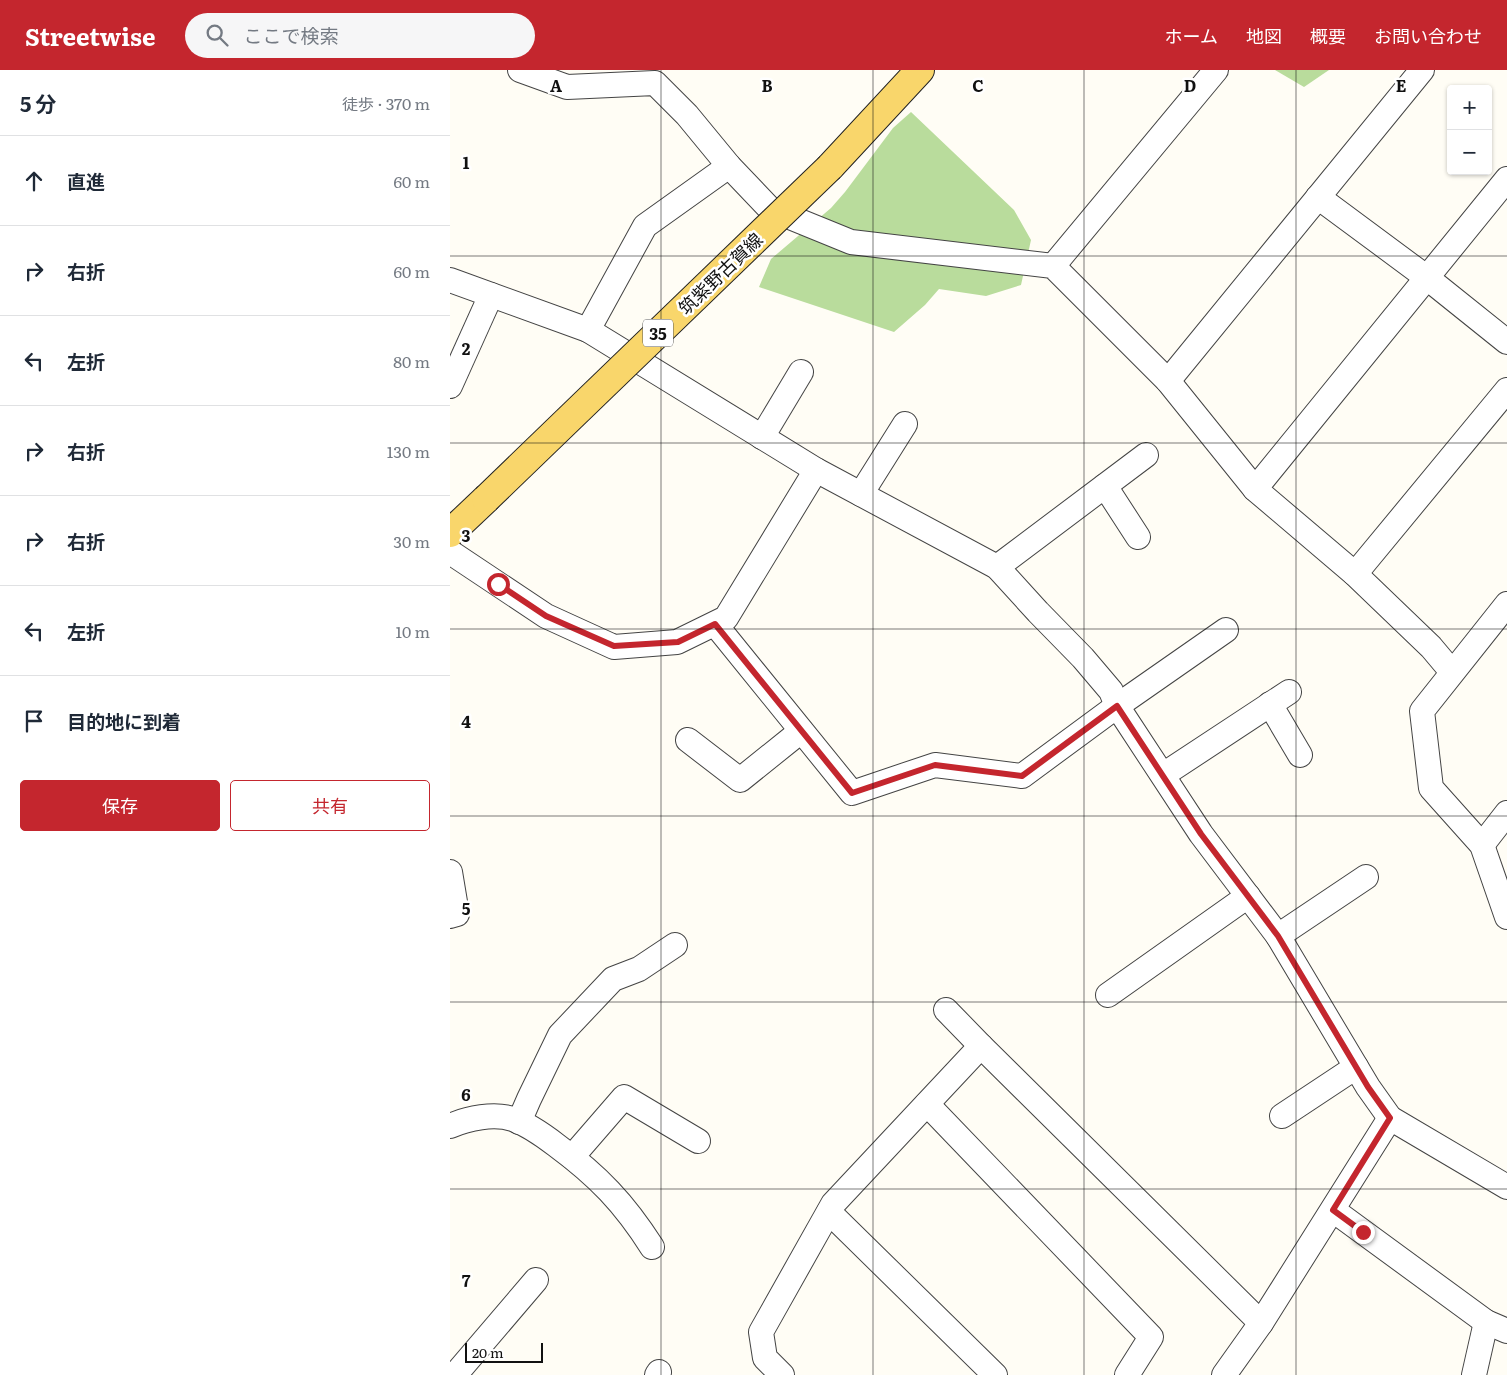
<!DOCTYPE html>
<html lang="ja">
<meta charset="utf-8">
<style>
body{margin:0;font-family:Literata,"Noto Sans JP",serif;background:#f6f6f7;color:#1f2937}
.controls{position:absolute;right:15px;top:15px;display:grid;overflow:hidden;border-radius:5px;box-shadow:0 1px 4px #0004}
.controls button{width:45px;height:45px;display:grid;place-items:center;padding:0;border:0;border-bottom:1px solid #e0e1e3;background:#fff;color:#1f2937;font:25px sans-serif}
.scale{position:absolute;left:15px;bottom:12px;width:78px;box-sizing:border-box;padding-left:5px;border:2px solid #111;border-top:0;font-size:14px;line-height:18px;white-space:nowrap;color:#111;-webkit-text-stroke:4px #fff;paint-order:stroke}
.stop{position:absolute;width:15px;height:15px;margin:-11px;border:4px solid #c4262e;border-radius:50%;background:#fff}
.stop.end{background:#c4262e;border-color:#fff;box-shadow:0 1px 5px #0008}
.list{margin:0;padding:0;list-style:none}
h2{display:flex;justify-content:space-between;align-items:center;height:65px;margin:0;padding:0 20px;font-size:21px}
h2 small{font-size:16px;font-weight:400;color:#747a83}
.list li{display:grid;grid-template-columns:32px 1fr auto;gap:15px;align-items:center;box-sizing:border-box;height:90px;padding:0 20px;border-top:1px solid #e0e1e3}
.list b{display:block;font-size:19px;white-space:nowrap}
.list em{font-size:16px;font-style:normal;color:#747a83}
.actions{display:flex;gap:10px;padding:15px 20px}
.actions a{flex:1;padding:11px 0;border:1px solid #c4262e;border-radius:5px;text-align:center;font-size:18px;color:#c4262e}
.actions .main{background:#c4262e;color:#fff}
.icon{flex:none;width:28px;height:28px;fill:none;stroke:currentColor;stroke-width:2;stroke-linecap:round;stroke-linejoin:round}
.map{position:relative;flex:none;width:1057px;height:1305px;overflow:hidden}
header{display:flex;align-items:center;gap:30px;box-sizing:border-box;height:70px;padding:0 25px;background:#c4262e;color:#fff}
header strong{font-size:24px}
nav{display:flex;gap:28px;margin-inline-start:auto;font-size:18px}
.search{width:350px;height:45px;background:#f6f6f7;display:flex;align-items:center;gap:12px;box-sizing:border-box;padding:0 18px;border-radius:28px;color:#747a83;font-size:19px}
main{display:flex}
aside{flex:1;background:#fff}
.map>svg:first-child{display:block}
</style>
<header>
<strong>Streetwise</strong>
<div class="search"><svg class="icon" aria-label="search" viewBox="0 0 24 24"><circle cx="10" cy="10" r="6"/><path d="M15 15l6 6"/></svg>ここで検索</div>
<nav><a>ホーム</a><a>地図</a><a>概要</a><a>お問い合わせ</a></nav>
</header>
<main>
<aside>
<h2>5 分<small>徒歩 · 370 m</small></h2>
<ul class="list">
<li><svg class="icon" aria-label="ahead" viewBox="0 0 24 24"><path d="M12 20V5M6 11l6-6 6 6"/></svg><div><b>直進</b></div><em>60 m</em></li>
<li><svg class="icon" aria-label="right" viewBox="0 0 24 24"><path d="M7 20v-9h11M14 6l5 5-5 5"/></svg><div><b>右折</b></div><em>60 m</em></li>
<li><svg class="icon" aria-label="left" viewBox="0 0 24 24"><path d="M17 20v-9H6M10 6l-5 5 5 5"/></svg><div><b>左折</b></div><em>80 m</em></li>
<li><svg class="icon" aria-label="right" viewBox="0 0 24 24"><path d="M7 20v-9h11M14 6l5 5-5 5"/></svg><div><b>右折</b></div><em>130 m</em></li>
<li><svg class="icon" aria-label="right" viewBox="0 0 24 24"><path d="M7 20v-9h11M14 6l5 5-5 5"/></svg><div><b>右折</b></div><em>30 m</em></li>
<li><svg class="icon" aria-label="left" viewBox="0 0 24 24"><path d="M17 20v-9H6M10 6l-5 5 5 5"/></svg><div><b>左折</b></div><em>10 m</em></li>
<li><svg class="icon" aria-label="arrive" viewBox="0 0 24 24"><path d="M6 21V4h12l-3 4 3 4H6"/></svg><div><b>目的地に到着</b></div></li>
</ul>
<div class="actions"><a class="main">保存</a><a>共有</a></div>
</aside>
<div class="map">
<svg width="1057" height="1305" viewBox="0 0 1057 1305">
<rect width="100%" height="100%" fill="#fffdf5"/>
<g fill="#b9dc9c">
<polygon points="825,0 879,0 854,17"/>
<polygon points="461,42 564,140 581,170 571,215 536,226 489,219 475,235 444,262 309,217 321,189 381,138 395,122 443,58"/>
</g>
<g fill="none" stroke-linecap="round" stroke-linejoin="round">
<g stroke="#444" stroke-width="26">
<g id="minor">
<polyline points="70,0 117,17 205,13 237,45 279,96 320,139 401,172 603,196 718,311 805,419 905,504 981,577 1002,602"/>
<polyline points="868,127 976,207 1057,272"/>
<polyline points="603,196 766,0"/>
<polyline points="0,210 138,260 366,400 547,497 588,542 633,588 661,621 667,636 751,764 828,866 918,1017 940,1048 1057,1117"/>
<polyline points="138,260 195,156 279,96"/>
<polyline points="718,311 972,0"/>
<polyline points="0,316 41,225"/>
<polyline points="312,367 351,302"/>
<polyline points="655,416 688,467"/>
<polyline points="805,419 1057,109"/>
<polyline points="411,424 455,354"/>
<polyline points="0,482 96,546 164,577 227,572 276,548 366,400"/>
<polyline points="547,497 696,385"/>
<polyline points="905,504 1057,320"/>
<polyline points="1057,534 972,641 981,718 1032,775 1057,847"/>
<polyline points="265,554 402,723 485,695 572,706 667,636 776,560"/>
<polyline points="820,634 850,685"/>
<polyline points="238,670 290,710 351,661"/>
<polyline points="713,705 839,622"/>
<polyline points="1032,775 1057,743"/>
<polyline points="0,802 7,844 0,846"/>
<polyline points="828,866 916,807"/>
<polyline points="658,925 798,826"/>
<polyline points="496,940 531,976"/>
<polyline points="477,1034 701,1267 677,1305"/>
<polyline points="832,1046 906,997"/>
<polyline points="69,1052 79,1029 110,965 163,909 189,899 225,875"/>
<path d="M 0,1056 C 18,1048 44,1043 63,1049 C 79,1055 93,1065 106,1075 C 148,1106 174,1133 202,1177"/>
<polyline points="122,1087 174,1027 248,1071"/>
<polyline points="883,1140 1036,1252 1057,1261"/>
<polyline points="379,1142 545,1305"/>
<polyline points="5,1305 86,1210"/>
<polyline points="207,1305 209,1302"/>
<polyline points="332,1305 315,1288 311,1262 383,1134 531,976 811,1253"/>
<polyline points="774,1305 811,1253 940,1048"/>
<polyline points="1024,1305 1036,1252"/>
</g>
</g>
<g stroke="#222" stroke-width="30">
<g id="primary">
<polyline points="380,97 470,0"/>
<polyline points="0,463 36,429"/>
</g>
</g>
<use href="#minor" stroke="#fff" stroke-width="24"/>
<use href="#primary" stroke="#f9d66b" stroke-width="28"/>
<g stroke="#222" stroke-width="30" stroke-linecap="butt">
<polyline id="primary-bridge" points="36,429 380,97"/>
</g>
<use href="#primary-bridge" stroke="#f9d66b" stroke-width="28"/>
</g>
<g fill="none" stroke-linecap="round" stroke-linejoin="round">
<polyline stroke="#c4262e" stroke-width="6" points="48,514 96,546 164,576 228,572 265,554 402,723 485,695 572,706 667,636 751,764 828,866 918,1017 940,1048 883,1140 913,1162"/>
</g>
<path fill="none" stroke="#111" stroke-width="1" stroke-opacity="0.55" d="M 211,0 L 211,1305M 423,0 L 423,1305M 634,0 L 634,1305M 846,0 L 846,1305M 0,186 L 1057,186M 0,373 L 1057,373M 0,559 L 1057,559M 0,746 L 1057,746M 0,932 L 1057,932M 0,1119 L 1057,1119"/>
<g text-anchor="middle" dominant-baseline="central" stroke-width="5" stroke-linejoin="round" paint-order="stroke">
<rect fill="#fff" stroke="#585858" stroke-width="1" x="193" y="249.5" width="30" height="27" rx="4"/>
<g font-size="16" font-weight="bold" fill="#111">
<text x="208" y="263">35</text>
</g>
<g font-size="18" fill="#111" stroke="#fff">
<text transform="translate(270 203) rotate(-44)">筑紫野古賀線</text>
</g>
</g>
<g font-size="16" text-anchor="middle" font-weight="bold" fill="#111" stroke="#fff" stroke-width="5" stroke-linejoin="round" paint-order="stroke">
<text x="106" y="22">A</text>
<text x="317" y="22">B</text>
<text x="528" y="22">C</text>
<text x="740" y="22">D</text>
<text x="951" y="22">E</text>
<text x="16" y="99">1</text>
<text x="16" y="285">2</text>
<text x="16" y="472">3</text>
<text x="16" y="658">4</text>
<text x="16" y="845">5</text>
<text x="16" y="1031">6</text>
<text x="16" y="1217">7</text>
</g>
</svg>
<div class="controls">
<button>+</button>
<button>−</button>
</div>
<div class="scale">20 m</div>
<div class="stop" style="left:48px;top:514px"></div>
<div class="stop end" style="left:913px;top:1162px"></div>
</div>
</main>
